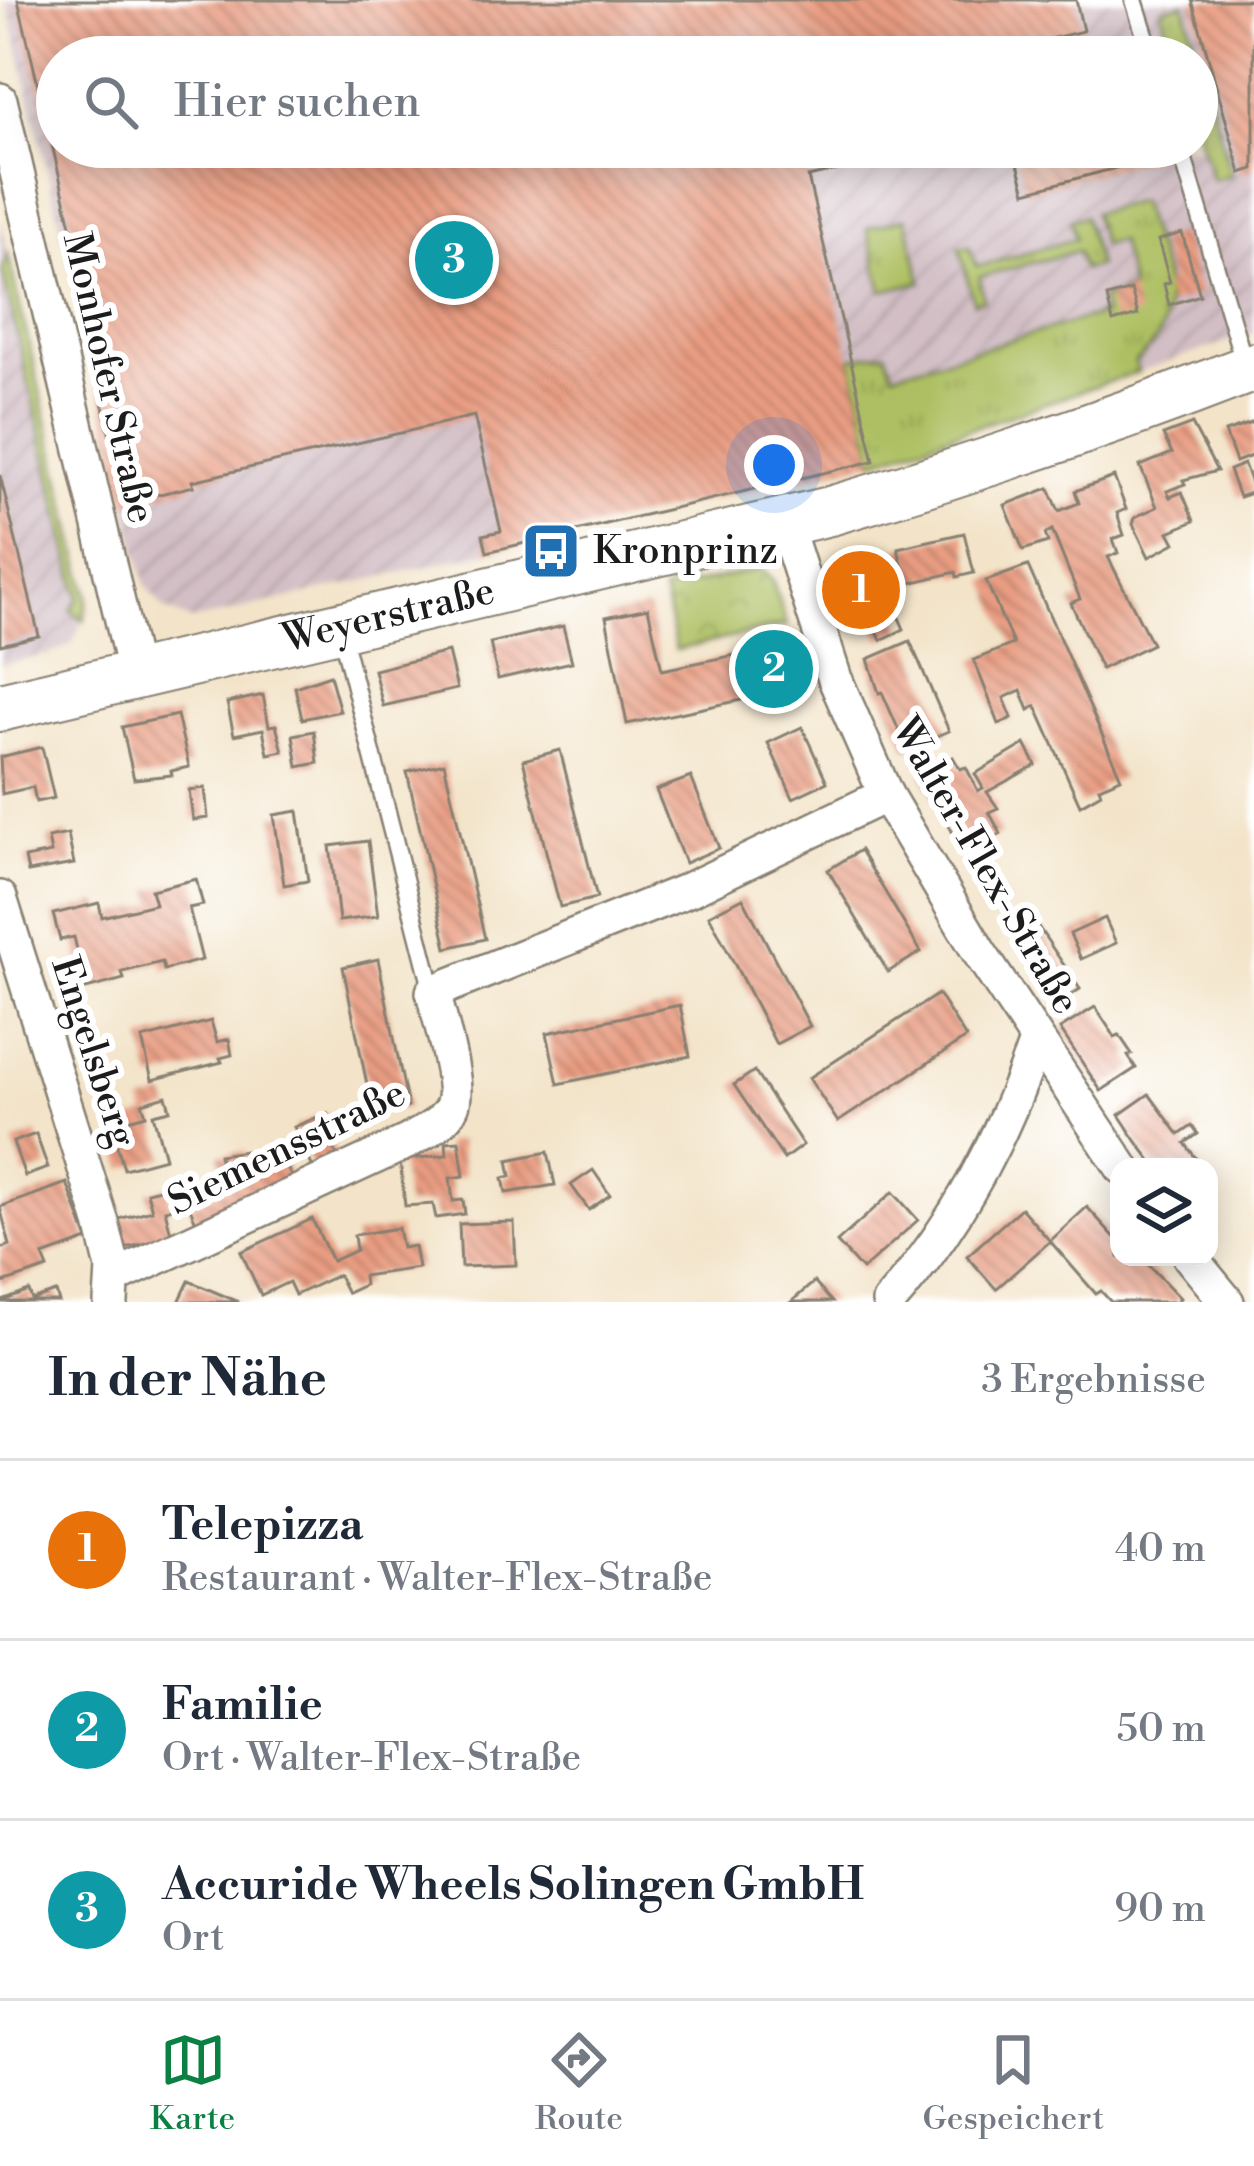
<!DOCTYPE html>
<html lang="de">
<head>
<meta charset="utf-8">
<style>
  body { margin:0; font-family:"Libre Bodoni",serif; background:#f2f2f3; color:#1f2937 }
  .controls { position:absolute; right:36px; bottom:36px; display:grid; overflow:hidden; border-radius:24px; box-shadow:0 6px 30px #0003 }
  .controls button { width:108px; height:108px; display:grid; place-items:center; padding:0; border:0; border-bottom:3px solid #e0e1e3; background:#fff; color:#1f2937; font:60px sans-serif }
  .you { position:absolute; left:774px; top:465px; width:42px; height:42px; margin:-30px; border:9px solid #fff; border-radius:50%; background:#1a73e8; box-shadow:0 0 0 18px #1a73e833 }
  .badge { display:grid; place-items:center; width:78px; height:78px; border-radius:50%; background:#0b8043; color:#fff; font-size:39px; font-weight:700 }
  .pin { position:absolute; translate:-50% -50%; border:6px solid #fff; box-shadow:0 3px 12px #0006 }
  .list { margin:0; padding:0; list-style:none }
  h2 { display:flex; justify-content:space-between; align-items:center; height:156px; margin:0; padding:0 48px; font-size:51px }
  h2 small { font-size:39px; font-weight:400; color:#747a83 }
  .list li { display:grid; grid-template-columns:78px 1fr auto; gap:36px; align-items:center; box-sizing:border-box; height:180px; padding:0 48px; border-top:3px solid #e0e1e3 }
  .list b { display:block; font-size:45px; white-space:nowrap }
  .list p { margin:0; font-size:39px; white-space:nowrap; color:#747a83 }
  .list em { font-size:39px; font-style:normal; color:#747a83 }
  .icon { flex:none; width:66px; height:66px; fill:none; stroke:currentColor; stroke-width:2; stroke-linecap:round; stroke-linejoin:round }
  .map { position:relative; flex:none; width:1254px; height:1302px; overflow:hidden }
  .search { position:absolute; background:#fff; box-shadow:0 6px 30px #0003; left:36px; right:36px; top:36px; height:132px; display:flex; align-items:center; gap:30px; box-sizing:border-box; padding:0 42px; border-radius:66px; color:#747a83; font-size:45px }
  .sheet { height:696px; background:#fff }
  nav { display:flex; justify-content:space-around; align-items:center; box-sizing:border-box; height:168px; border-top:3px solid #e0e1e3; background:#fff; font-size:33px; color:#747a83 }
  nav a { display:grid; justify-items:center; gap:6px }
  nav .on { color:#0b8043 }
  .map>svg:first-child { display:block }
  .industrial { fill:url(#industrial-furrows); fill-rule:evenodd }
  .grass { fill:url(#grass-tufts); stroke:#646e3f; stroke-width:3 }
  .park { fill:url(#park-crowns); stroke:#646e3f; stroke-width:3 }
  .building { fill:url(#building-back-hatch) }
  .lines { fill:none; stroke-linecap:round; stroke-linejoin:round }
  .service-casing { stroke:#888072; stroke-width:21 }
  .minor-casing { stroke:#888072; stroke-width:38 }
  .secondary-casing { stroke:#888072; stroke-width:52 }
  .service { stroke:#fff; stroke-width:16 }
  .minor { stroke:#fff; stroke-width:33 }
  .secondary { stroke:#fff; stroke-width:48 }
  .labels { text-anchor:middle; dominant-baseline:central; stroke-width:12; stroke-linejoin:round; paint-order:stroke }
  .street-label { font-size:39px; fill:#1c1c1c; stroke:#fff }
  .poi-label { font-size:39px; fill:#1c1c1c; stroke:#fff; text-anchor:start }
</style>
</head>
<body>
<div class="map">
<svg width="1254" height="1302" viewBox="0 0 1254 1302">
  <defs>
    <pattern id="industrial-furrows" width="10" height="10" patternUnits="userSpaceOnUse" patternTransform="scale(3)"><rect width="10" height="10" fill="#d2bec4"/><path d="M-1 1l2-2M0 10L10 0M9 11l2-2" fill="none" stroke="#b4a3a8"/></pattern>
    <pattern id="grass-tufts" width="24" height="20" patternUnits="userSpaceOnUse" patternTransform="scale(3)"><rect width="24" height="20" fill="#adbf62"/><path d="M3 7l-1-3M5 7V3M7 7l1-3M15 17l-1-3M17 17v-4M19 17l1-3" fill="none" stroke="#94a454"/></pattern>
    <pattern id="park-crowns" width="20" height="18" patternUnits="userSpaceOnUse" patternTransform="scale(3)"><rect width="20" height="18" fill="#adbf62"/><path d="M2 6a3 3 0 1 1 6 0M12 15a3 3 0 1 1 6 0" fill="none" stroke="#94a454"/></pattern>
    <pattern id="building-back-hatch" width="6" height="6" patternUnits="userSpaceOnUse" patternTransform="scale(3)"><rect width="6" height="6" fill="#e99d82"/><path d="M-1 5l2 2M0 0l6 6M5-1l2 2" fill="none" stroke="#bc7f6a"/></pattern>
  </defs>
  <rect width="100%" height="100%" fill="#fff"/>
  <filter id="ink" filterUnits="userSpaceOnUse"><feTurbulence type="fractalNoise" baseFrequency=".00833" numOctaves="2"/><feDisplacementMap in="SourceGraphic" scale="24" xChannelSelector="R" yChannelSelector="G"/><feConvolveMatrix kernelMatrix="1 2 1 2 8 2 1 2 1" color-interpolation-filters="sRGB"/></filter>
  <filter id="wash" filterUnits="userSpaceOnUse"><feTurbulence type="fractalNoise" baseFrequency=".004" numOctaves="4" result="noise"/><feDisplacementMap in="SourceGraphic" scale="48" xChannelSelector="R" yChannelSelector="G"/><feGaussianBlur stdDeviation="2.7" result="paint"/><feColorMatrix in="noise" values="0 0 0 0 0 0 0 0 0 0 0 0 0 0 0 0 0 1.4 0 .05"/><feComposite in="paint" operator="in"/></filter>
  <g filter="url(#wash)">
    <rect width="100%" height="100%" fill="#f3e4c9"/>
    <g class="industrial">
      <path d="M7,0h1247v333l-380,128 -682,160 -28,-12 -19,-25zM57,57h1140v90h-1140z"/>
      <path d="M0,219l89,384 -17,41 -22,10 -50,11z"/>
    </g>
    <g class="grass">
      <path d="M1184,3l47,172 -19,5 -15,-49v-74h-22l-15,-48z"/>
      <path d="M1139,201c18,60 55,115 -4,161l3,10 -264,89 -23,-103 35,-6 7,21 210,-59 -2,-16 30,-9 -12,-48 -17,4 -9,-32z"/>
      <path d="M1084,216l14,50 -15,4 -6,-19 -97,26 4,23 -10,3 -15,-55 10,-2 8,21 98,-28 -5,-19z"/>
      <path d="M906,218l16,64 -39,9 -16,-63z"/>
      <path d="M8,254l80,343 -4,23 -13,-9 8,-14 -77,-327z"/>
    </g>
    <path class="park" d="M761,569l11,11 15,45 -111,25 -13,-59z"/>
    <g id="blocks">
      <g class="building">
        <path d="M18,0h1058l7,31 -108,26h-918v90h864l1,4 -114,26 66,284 -387,91 -4,-17 18,-4 -27,-115 -282,65 2,5 -68,16 -31,-129 10,-3z"/>
        <path d="M1192,0h62v169l-13,4z"/>
        <path d="M1013,147h145l3,9 -135,36z"/>
        <path d="M1182,233l18,62 -31,10 -5,-21 6,-2 -12,-42z"/>
        <path d="M1131,290l7,25 -25,7 -6,-25z"/>
        <path d="M1254,422v33l-18,7 -11,-30z"/>
        <path d="M1192,424l25,47 -34,9 2,4 -18,7 3,6 12,-5 12,29 -25,11 6,11 -26,14 -16,-33 2,-7 22,-10 -17,-41 32,-13 -9,-18z"/>
        <path d="M1244,464l10,28 -15,5 -10,-27z"/>
        <path d="M0,475l39,161 -39,9z"/>
        <path d="M1114,477l12,32 -9,4 7,22 -11,4 5,14 -10,4 44,87 -51,25 -30,-66 9,-4 -28,-69 -7,4 3,8 -25,8 -18,-45 44,-17 10,23 20,-8 -4,-12z"/>
        <path d="M964,533l10,40 -17,4 -1,-5 -50,12 -8,-36z"/>
        <path d="M878,552l8,36 18,41 -23,11 -10,-22 -19,7 -17,-63z"/>
        <path d="M1028,566l93,212 -22,9 2,6 -21,12 -44,-99 -7,4 -8,-20 -17,8 8,20 -13,6 -25,-64 39,-16 -27,-63z"/>
        <path d="M648,608l14,62 107,-22 10,44 -152,32 -21,-107z"/>
        <path d="M563,626l9,36 -74,17 -8,-36z"/>
        <path d="M910,641l39,90 -42,18 -25,-57 -3,1 -11,-34z"/>
        <path d="M448,652l9,37 -74,17 -9,-36z"/>
        <path d="M330,675l10,36 -38,8 -7,-32z"/>
        <path d="M263,695l6,31 7,-1 7,26 -15,3 -5,-25 -29,6 -7,-32z"/>
        <path d="M177,715l12,52 -18,4 1,4 -38,4 -12,-52z"/>
        <path d="M802,727l25,55 -34,16 -25,-55z"/>
        <path d="M314,731l4,32 -20,4 -5,-32z"/>
        <path d="M1025,744l11,21 -49,27 11,16 -9,4 12,22 -37,20 -42,-80 31,-17 7,12 6,-2 12,24 5,-3 -8,-14z"/>
        <path d="M42,747l12,51 -18,4 -3,-15 -31,7 -2,-37z"/>
        <path d="M560,750l37,148 -37,9 -37,-147z"/>
        <path d="M444,763l41,176 -38,9 -40,-176z"/>
        <path d="M691,777l28,71 -34,15 -29,-73z"/>
        <path d="M205,788l3,30 -15,2 -4,-30z"/>
        <path d="M298,811l10,70 -24,4 -10,-70z"/>
        <path d="M68,834l6,30 -46,8 -3,-14 26,-5 -3,-15z"/>
        <path d="M368,841l10,75 -39,5 -9,-75z"/>
        <path d="M860,850l61,102 -33,20 -60,-102z"/>
        <path d="M196,879l7,26 -14,3 13,52 -38,10 -2,-8 -40,10 2,7 -38,10 -12,-52 -14,3 -7,-26 46,-11 3,14 53,-13 -4,-14z"/>
        <path d="M743,898l67,128 -34,18 -67,-129z"/>
        <path d="M1105,918l11,25 -35,16 -11,-25z"/>
        <path d="M1037,925l43,64 -20,13 -43,-64z"/>
        <path d="M378,959l30,148 -35,7 -30,-147z"/>
        <path d="M938,994l28,44 -128,84 -29,-44z"/>
        <path d="M680,1005l10,51 -132,28 -11,-51z"/>
        <path d="M1095,1007l20,30 4,-2 13,19 -4,2 8,12 -35,23 -41,-62z"/>
        <path d="M211,1021l6,21 12,-3 3,16 -12,3 2,4 -70,18 -10,-41z"/>
        <path d="M754,1071l49,74 -19,14 -50,-74z"/>
        <path d="M1149,1094l30,41 13,-9 6,8 -13,9 17,24h-46l-19,-25 -18,-27z"/>
        <path d="M166,1096l4,14 -17,4 12,44 -41,11 -13,-44 35,-10 -4,-12z"/>
        <path d="M327,1113l7,17 -7,3 12,26 -25,11 -20,-43z"/>
        <path d="M36,1134l12,34 -23,8 -12,-34z"/>
        <path d="M459,1141l5,35 -14,2 3,23 10,-1 2,14 -29,4 -3,-14 -28,2 -5,-46 47,-5 -1,-13z"/>
        <path d="M279,1149l14,32 -96,43 -8,-18 60,-29 -1,-15z"/>
        <path d="M245,1151l3,13 -26,5 -3,-14z"/>
        <path d="M548,1152l7,33 -49,8 -3,-15 8,-2 -3,-16z"/>
        <path d="M593,1170l17,25 -21,15 -18,-25z"/>
        <path d="M67,1183l21,57 -45,16 5,12 -48,16v-35l10,-4 -10,-38z"/>
        <path d="M167,1187l5,21 -7,2 7,27 -50,12 -7,-29 37,-10 -5,-18z"/>
        <path d="M893,1192l25,28 -56,50 -25,-28z"/>
        <path d="M1087,1207l32,35v15h22l39,41 -4,4h-65l-10,-11 -5,3 -46,-53z"/>
        <path d="M1021,1208l29,33 -54,48 -29,-33z"/>
        <path d="M312,1219l20,42 24,-11 -2,-15 44,-7 4,20 12,-2 4,22 -55,8 1,9 -17,8 -9,-18 -43,20 -6,-13 -28,13 -20,-43z"/>
        <path d="M514,1222l2,43 -55,2 -2,-43z"/>
        <path d="M189,1281l50,21h-60z"/>
        <path d="M814,1282l18,20h-41z"/>
        <path d="M29,1291l3,9 24,-8 3,10h-59z"/>
      </g>
    </g>
  </g>
  <g filter="url(#ink)">
    <use href="#blocks" fill-opacity="0" stroke="#888072" stroke-width="3"/>
    <g class="lines">
      <defs>
        <g id="service">
          <path d="M1134,0l18,57"/>
          <path d="M1180,147l66,222"/>
          <path d="M340,628l93,364"/>
        </g>
        <g id="minor">
          <path d="M0,100l135,575"/>
          <path d="M785,523l50,156 51,116 93,157 143,215"/>
          <path d="M0,898l102,325 11,45 -2,34"/>
          <path d="M1190,1257l37,45"/>
          <path d="M113,1278l294,-136c15,-9 38,-19 45,-36 9,-20 -13,-89 -19,-114l255,-102 198,-95"/>
          <path d="M889,1302c67,-76 114,-165 147,-261"/>
        </g>
        <g id="secondary">
          <path id="s1" d="M0,707l830,-196c144,-42 285,-90 424,-144"/>
        </g>
      </defs>
      <use href="#service" class="service-casing"/>
      <use href="#minor" class="minor-casing"/>
      <use href="#secondary" class="secondary-casing"/>
      <use href="#service" class="service"/>
      <use href="#minor" class="minor"/>
      <use href="#secondary" class="secondary"/>
    </g>
  </g>
  <defs>
    <symbol id="bus-square" viewBox="-11 -11 22 22"><rect x="-9" y="-9" width="18" height="18" rx="4" fill="#1f6fb2" stroke="#fff"/><path d="M-5-6H5V4H4V6H2V4H-2V6H-4V4H-5ZM-3.5-4V0h7V-4ZM-3.5 1.2v1.5H-2V1.2ZM2 1.2v1.5H3.5V1.2Z" fill="#fff"/></symbol>
  </defs>
  <g fill-rule="evenodd">
    <use href="#bus-square" x="518" y="518" width="66" height="66"/>
  </g>
  <g class="labels">
    <g class="street-label">
      <text transform="translate(108 378) rotate(77)">Monhofer Straße</text>
      <text stroke="none"><textPath href="#s1" startOffset="399">Weyerstraße</textPath></text>
      <text transform="translate(985 866) rotate(60)">Walter-Flex-Straße</text>
      <text transform="translate(93 1052) rotate(72)">Engelsberg</text>
      <text transform="translate(287 1148) rotate(-26)">Siemensstraße</text>
    </g>
    <g class="poi-label">
      <text x="593" y="551">Kronprinz</text>
    </g>
  </g>
</svg>
<div class="controls">
<button><svg class="icon" aria-label="layers" viewBox="0 0 24 24"><path d="M12 4l9 5-9 5-9-5zM3 14l9 5 9-5"/></svg></button>
</div>
<div class="you"></div>
<div class="pin badge" style="left:861px;top:590px;background:#e8710a">1</div>
<div class="pin badge" style="left:774px;top:669px;background:#0f9aa8">2</div>
<div class="pin badge" style="left:454px;top:260px;background:#0f9aa8">3</div>
<div class="search"><svg class="icon" aria-label="search" viewBox="0 0 24 24"><circle cx="10" cy="10" r="6"/><path d="M15 15l6 6"/></svg>Hier suchen</div>
</div>
<section class="sheet">
<h2>In der Nähe<small>3 Ergebnisse</small></h2>
<ul class="list">
<li><span class="badge" style="background:#e8710a">1</span><div><b>Telepizza</b><p>Restaurant · Walter-Flex-Straße</p></div><em>40 m</em></li>
<li><span class="badge" style="background:#0f9aa8">2</span><div><b>Familie</b><p>Ort · Walter-Flex-Straße</p></div><em>50 m</em></li>
<li><span class="badge" style="background:#0f9aa8">3</span><div><b>Accuride Wheels Solingen GmbH</b><p>Ort</p></div><em>90 m</em></li>
</ul>
</section>
<nav>
<a class="on"><svg class="icon" aria-label="map" viewBox="0 0 24 24"><path d="M3 6l6-2 6 2 6-2v14l-6 2-6-2-6 2zM9 4v14M15 6v14"/></svg>Karte</a>
<a><svg class="icon" aria-label="directions" viewBox="0 0 24 24"><path d="M12 3l9 9-9 9-9-9zM9 14v-3h6M13 9l2 2-2 2"/></svg>Route</a>
<a><svg class="icon" aria-label="saved" viewBox="0 0 24 24"><path d="M7 4h10v16l-5-4-5 4z"/></svg>Gespeichert</a>
</nav>
</body>
</html>
